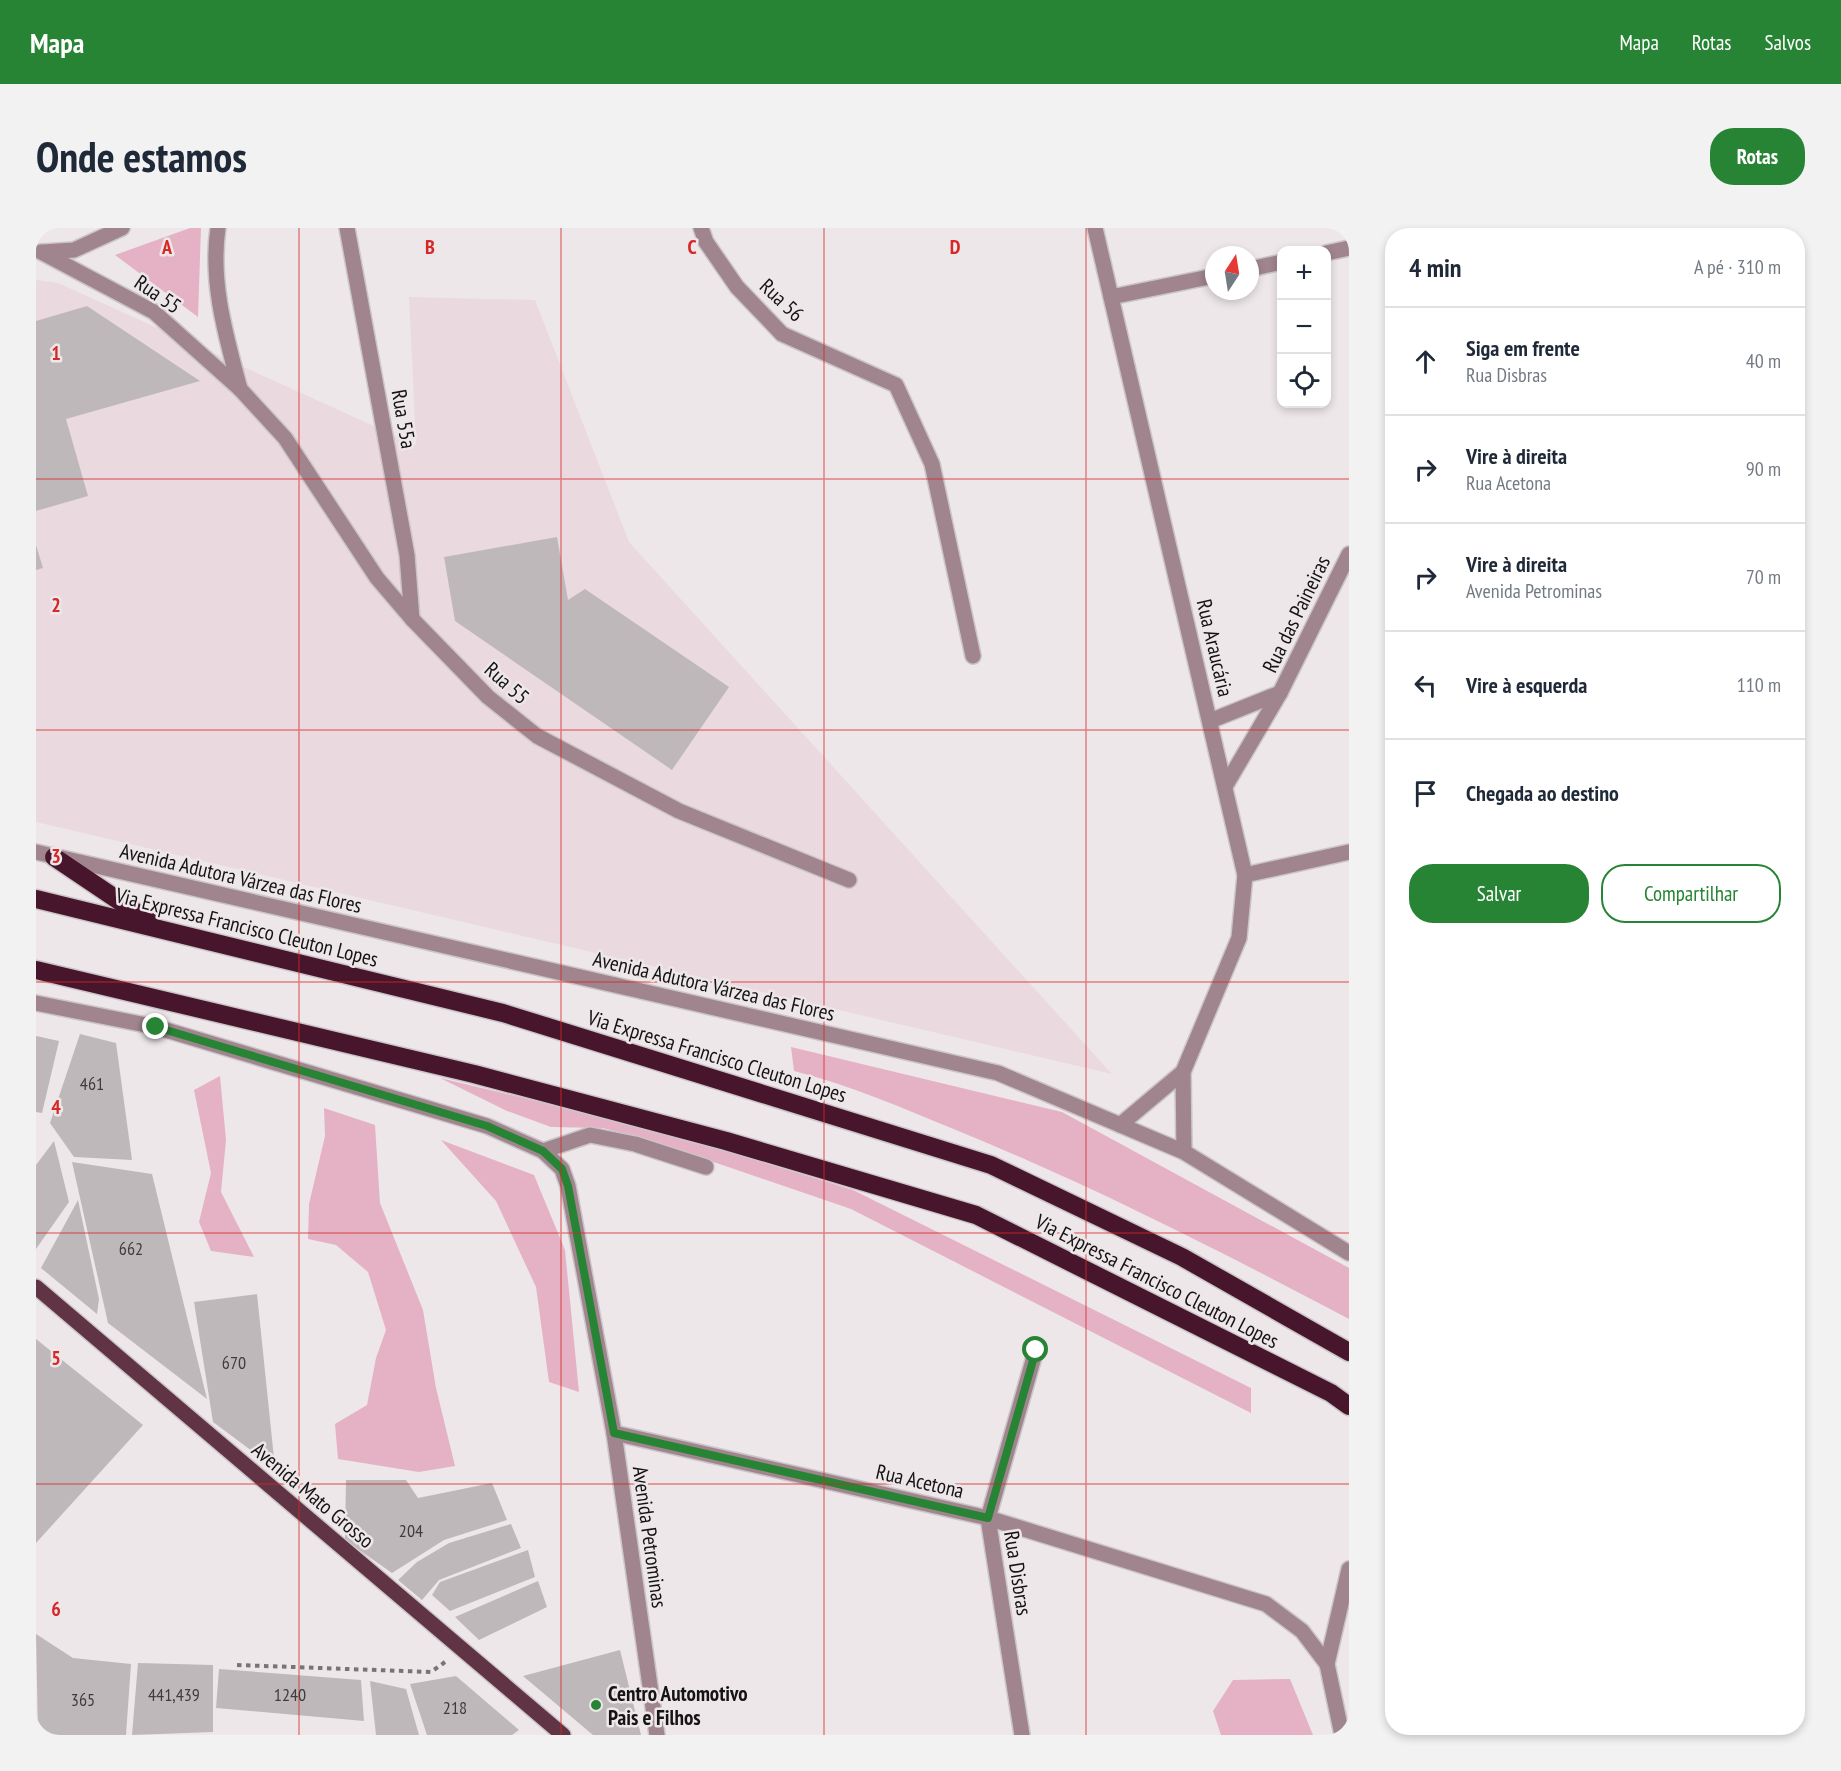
<!DOCTYPE html>
<html lang="pt">
<head>
<meta charset="utf-8">
<style>
  body { margin:0; font-family:"PT Sans Narrow",sans-serif; background:#f2f2f3; color:#1f2937 }
  .controls { position:absolute; right:18px; top:18px; display:grid; overflow:hidden; border-radius:12px; box-shadow:0 3px 9px #0003 }
  .controls button { width:54px; height:54px; display:grid; place-items:center; padding:0; border:0; border-bottom:2px solid #e0e1e3; background:#fff; color:#1f2937; font:30px sans-serif }
  .compass { position:absolute; left:1169px; top:18px; width:54px; height:54px; border-radius:50%; background:#fff; box-shadow:0 3px 9px #0003; rotate:12deg }
  .stop { position:absolute; width:18px; height:18px; margin:-14px; border:4px solid #288435; border-radius:50%; background:#fff }
  .stop.end { background:#288435; border-color:#fff; box-shadow:0 2px 6px #0008 }
  .list { margin:0; padding:0; list-style:none }
  h2 { display:flex; justify-content:space-between; align-items:center; height:78px; margin:0; padding:0 24px; font-size:26px }
  h2 small { font-size:20px; font-weight:400; color:#747a83 }
  .list li { display:grid; grid-template-columns:39px 1fr auto; gap:18px; align-items:center; box-sizing:border-box; height:108px; padding:0 24px; border-top:2px solid #e0e1e3 }
  .list b { display:block; font-size:22px; white-space:nowrap }
  .list p { margin:0; font-size:20px; white-space:nowrap; color:#747a83 }
  .list em { font-size:20px; font-style:normal; color:#747a83 }
  .actions { display:flex; gap:12px; padding:18px 24px }
  .actions a { flex:1; padding:14px 0; border:2px solid #288435; border-radius:24px; text-align:center; font-size:21px; color:#288435 }
  .actions .main { background:#288435; color:#fff }
  .icon { flex:none; width:33px; height:33px; fill:none; stroke:currentColor; stroke-width:2; stroke-linecap:round; stroke-linejoin:round }
  .map { position:relative; flex:none; width:1313px; height:1507px; overflow:hidden; border-radius:24px }
  header { display:flex; align-items:center; gap:36px; box-sizing:border-box; height:84px; padding:0 30px; background:#288435; color:#fff }
  header strong { font-size:28px }
  nav { display:flex; gap:33px; margin-inline-start:auto; font-size:21px }
  .intro { display:flex; align-items:center; justify-content:space-between; box-sizing:border-box; height:144px; padding:0 36px }
  h1 { margin:0; font-size:42px }
  .button { padding:15px 27px; border-radius:24px; background:#288435; color:#fff; font-size:21px; font-weight:700 }
  main { display:flex; gap:36px; padding:0 36px }
  aside { flex:1; background:#fff; border-radius:24px; box-shadow:0 3px 9px #0003 }
  .map>svg:first-child { display:block }
  .built { fill:#eadadf }
  .green { fill:#e4b2c4 }
  .building { fill:#bfb8ba }
  .lines { fill:none; stroke-linecap:round; stroke-linejoin:round }
  .minor-casing { stroke:#cbc5c7; stroke-width:18 }
  .major-casing { stroke:#cbc5c7; stroke-width:18 }
  .highway-casing { stroke:#cbc5c7; stroke-width:21 }
  .path { stroke:#787475; stroke-width:4; stroke-dasharray:4.5 4.5; stroke-linecap:butt }
  .minor { stroke:#a0848e; stroke-width:15 }
  .major { stroke:#603345; stroke-width:15 }
  .highway { stroke:#48162c; stroke-width:18 }
  .route { stroke:#288435; stroke-width:8 }
  .grid { fill:none; stroke:#d62828; stroke-width:1.5; stroke-opacity:0.55 }
  .poi-dot { fill:#288435; stroke:#eee7e9; stroke-width:2 }
  .labels { text-anchor:middle; dominant-baseline:central; stroke-width:5; stroke-linejoin:round; paint-order:stroke }
  .number-label { font-size:18px; fill:#403c3d }
  .street-label { font-size:21px; fill:#151313; stroke:#eee7e9 }
  .poi-label { font-size:21px; font-weight:bold; fill:#151313; stroke:#eee7e9; text-anchor:start }
  .grid-label { font-size:20px; text-anchor:middle; font-weight:bold; fill:#d62828; stroke:#eee7e9; stroke-width:5; stroke-linejoin:round; paint-order:stroke }
</style>
</head>
<body>
<header>
<strong>Mapa</strong>
<nav><a>Mapa</a><a>Rotas</a><a>Salvos</a></nav>
</header>
<div class="intro"><h1>Onde estamos</h1><a class="button">Rotas</a></div>
<main>
<div class="map">
<svg width="1313" height="1507" viewBox="0 0 1313 1507">
  <rect width="100%" height="100%" fill="#eee7e9"/>
  <path class="built" d="M0,52l22,3 358,162 -7,-148 126,3 94,242 483,532 -1076,-252z"/>
  <g class="green">
    <path d="M154,0h11l-3,89 -83,-62z"/>
    <path d="M755,819l271,65 287,156v51c-129,-68 -258,-134 -393,-189 -54,-22 -106,-45 -162,-59z"/>
    <path d="M184,848l6,64 -5,52 33,65 -43,-6 -12,-29 12,-49 -17,-83z"/>
    <path d="M404,850l218,52 195,60 398,198v25l-400,-204 -196,-67 -52,-14 -52,-1 -44,-16z"/>
    <path d="M288,880l51,17 5,78 43,107 13,78 19,78 -36,6 -81,-13 -3,-35 32,-19 9,-47 10,-28 -18,-58 -32,-27 -28,-6 1,-35 16,-68z"/>
    <path d="M405,912l93,35 31,75 14,142 -30,-10 -13,-95 -40,-86z"/>
    <path d="M1254,1451l23,56h-92l-8,-24 20,-31z"/>
  </g>
  <g class="building">
    <path d="M51,78l113,75 -134,38 22,77 -52,15v-190z"/>
    <path d="M521,309l11,63 17,-11 144,98 -57,83 -217,-149 -11,-64z"/>
    <path d="M0,317l7,23 -7,2z"/>
    <path d="M44,806l36,9 16,117 -58,-3 -24,-34z"/>
    <path d="M0,808l23,5 -17,72 -6,-1z"/>
    <path d="M18,913l15,61 -33,47v-84z"/>
    <path d="M36,934l80,12 55,225 -99,-76z"/>
    <path d="M42,972l21,99 -2,15 -56,-46z"/>
    <path d="M221,1066l18,174 -62,-46 -19,-120z"/>
    <path d="M0,1111l107,86 -107,118z"/>
    <path d="M310,1252h60l12,18 74,-15 15,37 -63,20 -52,33 -47,-33z"/>
    <path d="M475,1296l10,24 -82,32 -17,20 -24,-20 19,-18 32,-19z"/>
    <path d="M492,1322l7,27 -85,34 -18,-16 8,-13z"/>
    <path d="M502,1353l9,26 -68,33 -24,-23z"/>
    <path d="M0,1406l37,24 58,6 -5,71h-88z"/>
    <path d="M584,1422l21,85h-48l-70,-59z"/>
    <path d="M102,1435l75,2v67l-81,3z"/>
    <path d="M183,1441l142,11 3,41 -148,-13z"/>
    <path d="M420,1448l63,54 -7,5h-85l-17,-51z"/>
    <path d="M334,1453l36,8 13,46h-43z"/>
  </g>
  <g class="lines">
    <defs>
      <g id="minor">
        <path d="M182,0c-8,55 8,108 22,161"/>
        <path d="M311,0l60,327 5,64"/>
        <path d="M665,0l5,14 31,45 45,47 114,51 36,79 41,192"/>
        <path d="M1059,0l150,647 -6,63 -56,134 1,80"/>
        <path d="M5,24l113,60 86,77 45,49 92,140 35,41 76,78 49,39 142,75 170,69"/>
        <path d="M7,24l31,-2 48,-22"/>
        <path d="M1290,25l23,-5"/>
        <path d="M1214,41l32,-7"/>
        <path d="M1075,69l103,-21"/>
        <path d="M1174,493l70,-28"/>
        <path d="M1190,557l54,-92 69,-139"/>
        <path d="M0,624l962,221 186,79 165,101"/>
        <path d="M1209,647l104,-23"/>
        <path d="M0,775l120,24 331,99 56,25 19,18 6,17 46,247 43,302"/>
        <path d="M1084,897l63,-53"/>
        <path d="M507,923l47,-16 45,9 71,23"/>
        <path d="M578,1205l374,85 278,86 36,27 25,33"/>
        <path d="M986,1507l-34,-217 48,-168"/>
        <path d="M1306,1507l-15,-71 22,-95"/>
      </g>
      <path id="major" d="M0,1059l527,448"/>
      <g id="highway">
        <path d="M18,629l98,66"/>
        <path d="M0,671l467,114 488,152 191,92 167,95"/>
        <path d="M0,742l438,104 252,67 250,74 355,178 18,13"/>
      </g>
    </defs>
    <use href="#minor" class="minor-casing"/>
    <use href="#major" class="major-casing"/>
    <use href="#highway" class="highway-casing"/>
    <path class="path" d="M201,1437l194,7 14,-10"/>
    <use href="#minor" class="minor"/>
    <use href="#major" class="major"/>
    <use href="#highway" class="highway"/>
  </g>
  <g class="lines">
    <path class="route" d="M120,799l331,99 56,25 19,18 6,17 46,247 374,85 48,-168"/>
  </g>
  <path class="grid" d="M263,0v1507M525,0v1507M788,0v1507M1050,0v1507M0,251h1313M0,502h1313M0,754h1313M0,1005h1313M0,1256h1313"/>
  <circle class="poi-dot" cx="560" cy="1477" r="6"/>
  <g class="labels">
    <g class="number-label">
      <text x="56" y="855">461</text>
      <text x="95" y="1020">662</text>
      <text x="198" y="1134">670</text>
      <text x="375" y="1302">204</text>
      <text x="138" y="1466">441,439</text>
      <text x="254" y="1466">1240</text>
      <text x="47" y="1471">365</text>
      <text x="419" y="1479">218</text>
    </g>
    <g class="street-label">
      <text transform="translate(122 66) rotate(34)">Rua 55</text>
      <text transform="translate(746 72) rotate(43)">Rua 56</text>
      <text transform="translate(368 191) rotate(80)">Rua 55a</text>
      <text transform="translate(1260 386) rotate(-64)">Rua das Paineiras</text>
      <text transform="translate(1179 420) rotate(77)">Rua Araucária</text>
      <text transform="translate(471 455) rotate(42)">Rua 55</text>
      <text transform="translate(205 650) rotate(13)">Avenida Adutora Várzea das Flores</text>
      <text transform="translate(211 699) rotate(14)">Via Expressa Francisco Cleuton Lopes</text>
      <text transform="translate(678 758) rotate(13)">Avenida Adutora Várzea das Flores</text>
      <text transform="translate(681 828) rotate(17)">Via Expressa Francisco Cleuton Lopes</text>
      <text transform="translate(1121 1053) rotate(27)">Via Expressa Francisco Cleuton Lopes</text>
      <text transform="translate(884 1253) rotate(13)">Rua Acetona</text>
      <text transform="translate(277 1267) rotate(40)">Avenida Mato Grosso</text>
      <text transform="translate(614 1309) rotate(82)">Avenida Petrominas</text>
      <text transform="translate(982 1345) rotate(81)">Rua Disbras</text>
    </g>
    <g class="poi-label">
      <text x="572" y="1465">Centro Automotivo<tspan x="572" dy="24">Pais e Filhos</tspan></text>
    </g>
  </g>
  <g class="grid-label">
    <text x="131" y="26">A</text>
    <text x="394" y="26">B</text>
    <text x="656" y="26">C</text>
    <text x="919" y="26">D</text>
    <text x="20" y="132">1</text>
    <text x="20" y="384">2</text>
    <text x="20" y="635">3</text>
    <text x="20" y="886">4</text>
    <text x="20" y="1137">5</text>
    <text x="20" y="1388">6</text>
  </g>
</svg>
<div class="controls">
<button>+</button>
<button>−</button>
<button><svg class="icon" aria-label="locate" viewBox="0 0 24 24"><circle cx="12" cy="12" r="6"/><path d="M12 2v4M12 18v4M2 12h4M18 12h4"/></svg></button>
</div>
<svg class="compass" viewBox="-18 -18 36 36"><path d="M0-13l5 13h-10z" fill="#e53935"/><path d="M0 13l5-13h-10z" fill="#747a83"/></svg>
<div class="stop" style="left:1000px;top:1122px"></div>
<div class="stop end" style="left:120px;top:799px"></div>
</div>
<aside>
<h2>4 min<small>A pé · 310 m</small></h2>
<ul class="list">
<li><svg class="icon" aria-label="ahead" viewBox="0 0 24 24"><path d="M12 20V5M6 11l6-6 6 6"/></svg><div><b>Siga em frente</b><p>Rua Disbras</p></div><em>40 m</em></li>
<li><svg class="icon" aria-label="right" viewBox="0 0 24 24"><path d="M7 20v-9h11M14 6l5 5-5 5"/></svg><div><b>Vire à direita</b><p>Rua Acetona</p></div><em>90 m</em></li>
<li><svg class="icon" aria-label="right" viewBox="0 0 24 24"><path d="M7 20v-9h11M14 6l5 5-5 5"/></svg><div><b>Vire à direita</b><p>Avenida Petrominas</p></div><em>70 m</em></li>
<li><svg class="icon" aria-label="left" viewBox="0 0 24 24"><path d="M17 20v-9H6M10 6l-5 5 5 5"/></svg><div><b>Vire à esquerda</b></div><em>110 m</em></li>
<li><svg class="icon" aria-label="arrive" viewBox="0 0 24 24"><path d="M6 21V4h12l-3 4 3 4H6"/></svg><div><b>Chegada ao destino</b></div></li>
</ul>
<div class="actions"><a class="main">Salvar</a><a>Compartilhar</a></div>
</aside>
</main>
</body>
</html>
